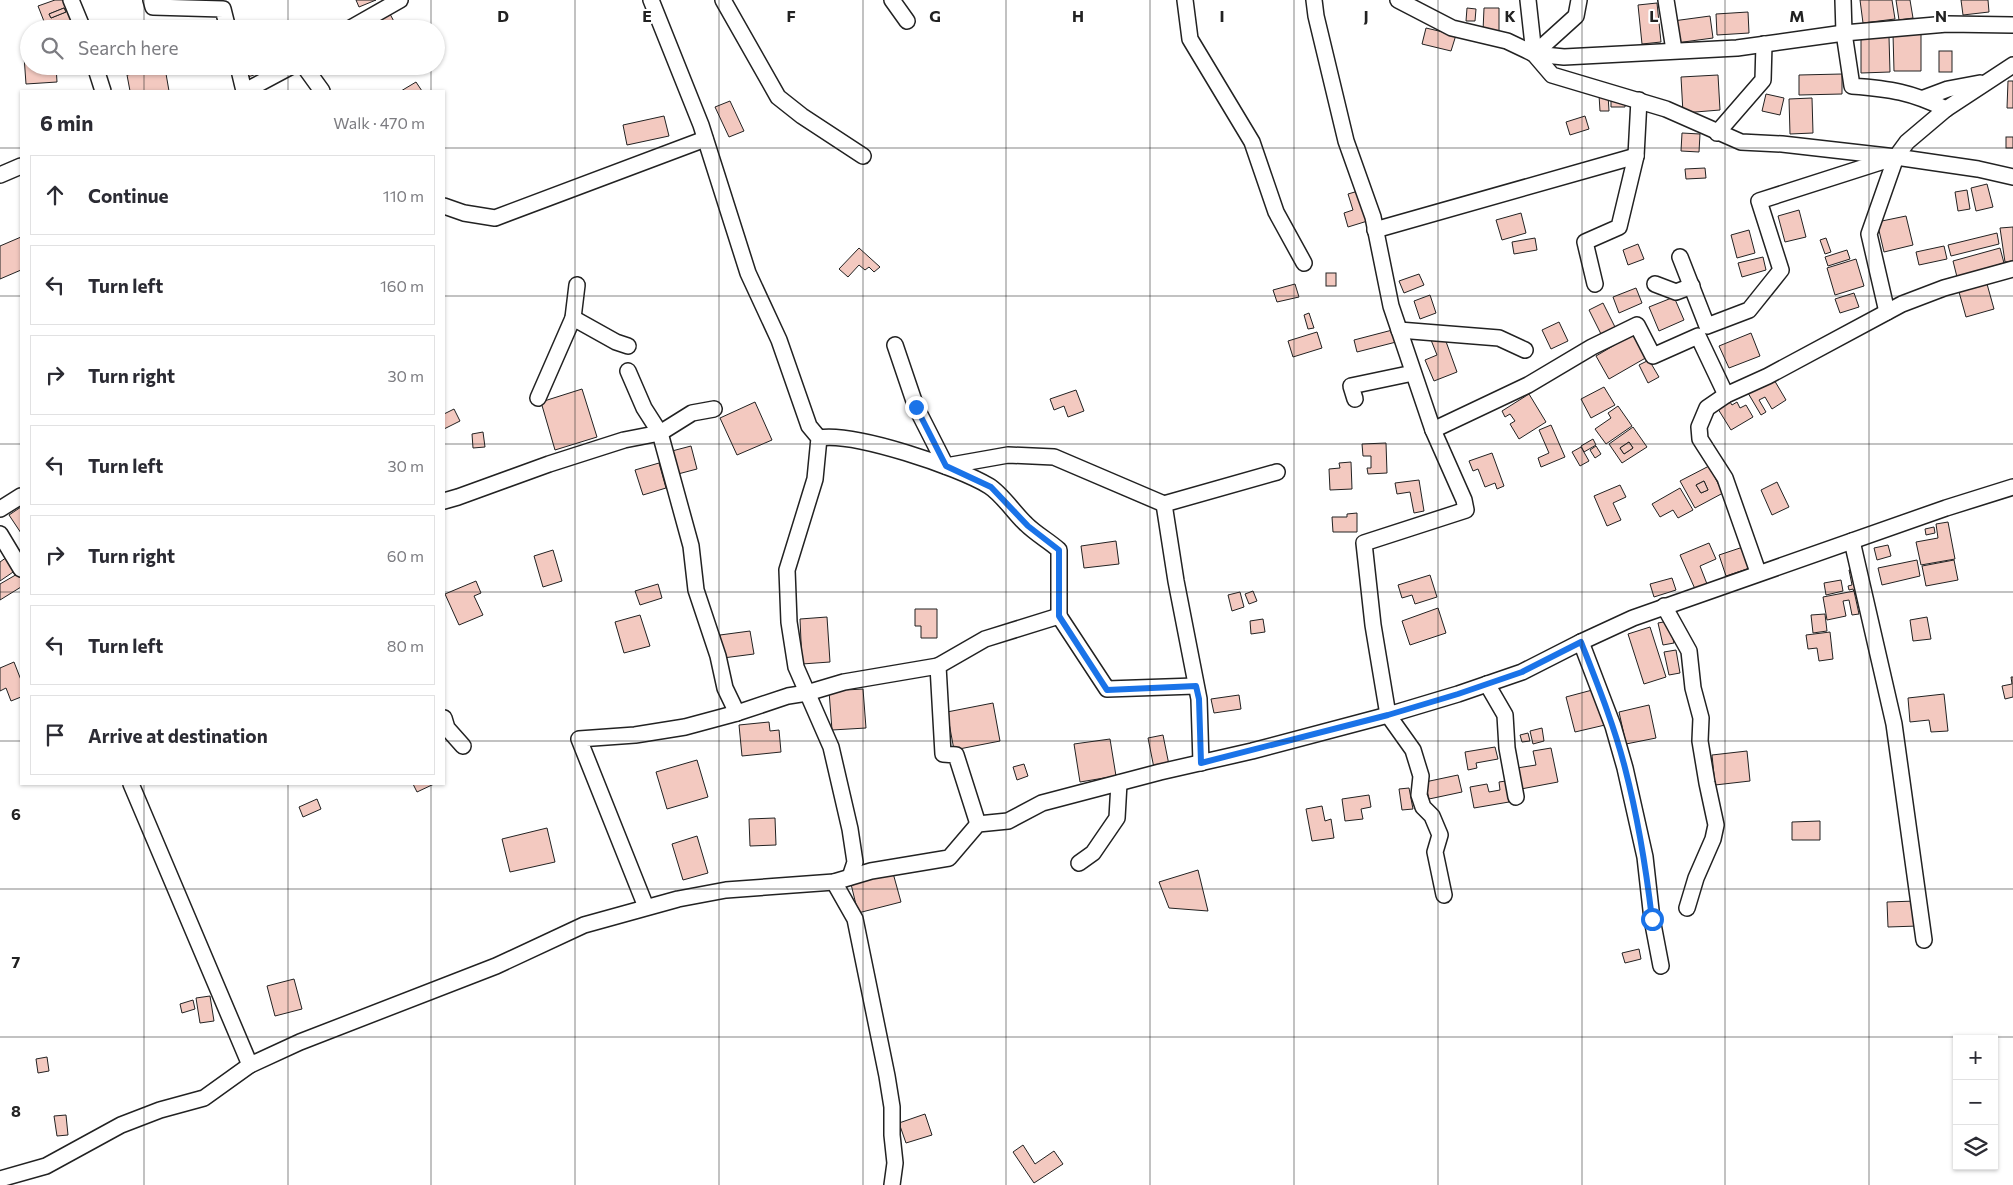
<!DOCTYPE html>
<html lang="en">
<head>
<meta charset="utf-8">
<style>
  body { margin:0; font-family:Commissioner,sans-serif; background:#f2f2f3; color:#2b2b33 }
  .controls { position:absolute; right:15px; bottom:15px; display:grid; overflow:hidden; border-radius:0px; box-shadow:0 1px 4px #0004 }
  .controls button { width:45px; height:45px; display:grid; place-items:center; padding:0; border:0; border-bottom:1px solid #e1e1e2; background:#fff; color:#2b2b33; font:25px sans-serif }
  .stop { position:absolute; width:15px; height:15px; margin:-11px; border:4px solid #1a73e8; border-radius:50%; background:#fff }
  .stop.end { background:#1a73e8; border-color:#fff; box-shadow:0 1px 5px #0008 }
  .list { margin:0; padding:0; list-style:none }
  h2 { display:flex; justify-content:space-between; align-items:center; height:65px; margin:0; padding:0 20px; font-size:21px }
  h2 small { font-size:16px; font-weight:400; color:#7c7c81 }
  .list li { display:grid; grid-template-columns:32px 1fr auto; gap:15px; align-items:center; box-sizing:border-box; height:80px; margin:0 10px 10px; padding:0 10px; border:1px solid #e1e1e2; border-radius:0px }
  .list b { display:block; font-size:19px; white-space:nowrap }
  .list em { font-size:16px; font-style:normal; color:#7c7c81 }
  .icon { flex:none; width:28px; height:28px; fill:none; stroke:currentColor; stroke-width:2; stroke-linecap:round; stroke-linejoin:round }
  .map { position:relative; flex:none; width:2013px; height:1185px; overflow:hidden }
  .search { position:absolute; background:#fff; box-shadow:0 1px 4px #0004; left:20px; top:20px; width:425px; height:55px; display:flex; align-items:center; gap:12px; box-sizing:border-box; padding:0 18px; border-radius:28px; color:#7c7c81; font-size:19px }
  .panel { position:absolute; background:#fff; box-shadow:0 1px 4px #0004; left:20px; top:90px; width:425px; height:695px; border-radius:0px }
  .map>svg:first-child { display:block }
  .building { fill:#f3c9c0; stroke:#222; fill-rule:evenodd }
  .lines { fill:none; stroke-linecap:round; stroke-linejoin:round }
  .street-casing { stroke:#222; stroke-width:18 }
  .street { stroke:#fff; stroke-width:15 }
  .route { stroke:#1a73e8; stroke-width:6 }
  .grid { fill:none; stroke:#222; stroke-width:1; stroke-opacity:0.55 }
  .grid-label { font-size:16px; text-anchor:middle; font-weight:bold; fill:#222; stroke:#fff; stroke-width:4; stroke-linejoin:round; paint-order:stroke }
</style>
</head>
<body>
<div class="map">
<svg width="2013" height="1185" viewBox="0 0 2013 1185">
  <rect width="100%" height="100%" fill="#fff"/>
  <g class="building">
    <path d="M55,0h21l8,23 -16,6h-21l-9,-23zM64,8l2,4 -15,6 -2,-4z"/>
    <path d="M356,0h20l-17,7z"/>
    <path d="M1860,0h32l3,19 -32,4z"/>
    <path d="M1896,0h14l3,18 -14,2z"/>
    <path d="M1961,0h27l1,12 -26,3z"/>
    <path d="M1657,3l4,39 -19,2 -4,-39z"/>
    <path d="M64,8l2,4 -15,6 -2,-4z"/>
    <path d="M1467,8l9,1 -1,12h-9z"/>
    <path d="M1484,8h15v24l-16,-1z"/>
    <path d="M1748,12l1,21 -32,2 -1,-21z"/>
    <path d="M390,14l8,15h-31v-2z"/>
    <path d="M1710,16l3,22 -37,5 -3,-22z"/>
    <path d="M1426,28l30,7 -5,16 -29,-7z"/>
    <path d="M1921,33v38h-27l-1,-37z"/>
    <path d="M1861,37h28l1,35 -29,1z"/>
    <rect x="1939" y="51" width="13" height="21"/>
    <path d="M29,55v11h27l1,16 -31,2 -2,-28z"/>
    <path d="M244,66h26l1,3 -23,8z"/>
    <path d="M165,68l4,23h-39l-3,-16z"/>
    <path d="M1842,74v20l-43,1v-20z"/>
    <path d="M1718,75l2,35 -37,3 -2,-36z"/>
    <path d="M2008,81h5v27h-6z"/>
    <path d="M416,82l6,9h-21z"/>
    <path d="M1766,94l18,4 -4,17 -18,-4z"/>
    <path d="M1599,95h9l1,16h-9z"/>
    <path d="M1611,97h15l-1,10h-14z"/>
    <path d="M1812,98l1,35 -23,1 -1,-35z"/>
    <path d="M730,101l14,30 -15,6 -14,-30z"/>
    <path d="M664,116l5,20 -42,9 -4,-20z"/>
    <path d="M1585,116l4,13 -19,6 -4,-13z"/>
    <path d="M1682,133l18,1 -1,18 -18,-1z"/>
    <rect x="2006" y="137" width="7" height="11"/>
    <path d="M1705,168l1,10 -20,1 -1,-10z"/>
    <path d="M1987,184l6,23 -17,4 -5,-23z"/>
    <path d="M1365,189l9,30 -26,8 -4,-14 9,-3 -5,-16z"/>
    <path d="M1967,190l3,19 -12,2 -3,-19z"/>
    <path d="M1799,210l7,27 -21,5 -7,-26z"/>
    <path d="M1521,213l5,20 -24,7 -6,-20z"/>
    <path d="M1906,216l7,29 -29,7 -7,-30z"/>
    <path d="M2013,227v34l-8,1 -5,-34z"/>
    <path d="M1749,230l6,23 -18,5 -6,-23z"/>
    <path d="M1997,233l2,11 -48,12 -3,-11z"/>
    <path d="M21,237v33l-21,9v-33z"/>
    <path d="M1535,238l2,12 -23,4 -2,-12z"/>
    <path d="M1826,238l5,14 -6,2 -5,-14z"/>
    <path d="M1638,244l6,15 -16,6 -5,-15z"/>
    <path d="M1944,246l3,13 -28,6 -3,-13z"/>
    <path d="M859,248l21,19 -6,5 -5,-5 -4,3 -6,-5 -11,12 -9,-8z"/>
    <path d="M2000,248l4,15 -47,14 -4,-16z"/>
    <path d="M1847,250l3,9 -22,7 -3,-9z"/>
    <path d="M1763,257l3,13 -24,7 -4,-14z"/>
    <path d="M1856,259l8,27 -29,9 -8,-27z"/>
    <rect x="1326" y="273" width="10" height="13"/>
    <path d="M1419,274l5,11 -20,8 -5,-12z"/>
    <path d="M1295,284l4,13 -22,5 -4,-12z"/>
    <path d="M1987,284l7,25 -28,8 -7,-25z"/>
    <path d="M1636,288l6,15 -23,10 -6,-16z"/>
    <path d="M1854,293l5,14 -19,6 -5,-14z"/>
    <path d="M1430,295l6,18 -16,6 -6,-18z"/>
    <path d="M1674,297l10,23 -25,11 -10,-24z"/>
    <path d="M1603,303l15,30 -14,7 -15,-30z"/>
    <path d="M1309,313l5,15 -6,1 -4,-14z"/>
    <path d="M1559,322l9,19 -17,8 -9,-19z"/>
    <path d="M1400,328l4,12 -47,12 -3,-12z"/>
    <path d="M1317,332l5,16 -29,9 -5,-16z"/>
    <path d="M1635,333l14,23 -40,23 -13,-23z"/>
    <path d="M1751,333l9,23 -31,12 -10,-22z"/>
    <path d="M1444,336l13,36 -23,9 -9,-21 12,-5 -6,-15z"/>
    <path d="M1649,360l10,17 -11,6 -9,-18z"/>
    <path d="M1773,378l13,22 -14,9 -7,-12 -6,3 7,12 -5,3 -13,-22z"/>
    <path d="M1604,387l11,18 -24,13 -10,-19z"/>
    <path d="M582,389l15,48 -42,13 -14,-48z"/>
    <path d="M1076,390l8,21 -16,6 -4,-11 -10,4 -4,-11z"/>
    <path d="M1529,394l17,28 -27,17 -9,-15 5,-3 -5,-7 -5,3 -3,-6z"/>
    <path d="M755,402l17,38 -35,15 -17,-37z"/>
    <path d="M1730,402l2,3 5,-3 3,6 6,-3 7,12 -22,13 -13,-21z"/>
    <path d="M1618,406l14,20 -26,18 -11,-15 16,-11 -3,-5z"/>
    <path d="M454,409l6,12 -16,8v-15z"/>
    <path d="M1551,425l14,32 -24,10 -3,-9 11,-5 -10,-23z"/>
    <path d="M1633,427l14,20 -25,16 -13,-19zM1629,442l4,6 -9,6 -4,-6z"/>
    <path d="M483,432l2,15 -12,1 -1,-14z"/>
    <path d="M1593,439l3,6 -12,7 -3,-6z"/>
    <path d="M1629,442l4,6 -9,6 -4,-6z"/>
    <path d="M1386,443l1,30 -19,1 -1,-6h4v-12h-8l-1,-12z"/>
    <path d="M691,446l6,23 -19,5 -6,-23z"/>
    <path d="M1596,446l5,8 -6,4 -5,-8z"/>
    <path d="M1581,447l8,14 -9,5 -8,-14z"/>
    <path d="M1492,453l12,33 -7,3 -2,-6 -10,4 -7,-18 -5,2 -4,-10z"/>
    <path d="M1351,462l1,27 -22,1 -1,-21 11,-1 -1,-5z"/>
    <path d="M659,463l7,25 -23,7 -8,-25z"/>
    <path d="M1709,466l14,27 -28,15 -15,-27zM1704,481l4,9 -7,3 -5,-8z"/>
    <path d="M1419,480l5,31 -10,2 -4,-21 -13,2 -2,-11z"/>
    <path d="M1704,481l4,9 -7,3 -5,-8z"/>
    <path d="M1777,482l12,25 -17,8 -11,-25z"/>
    <path d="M1620,485l6,12 -13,6 8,17 -14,6 -13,-30z"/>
    <path d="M1680,488l13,22 -15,8 -5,-8 -13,7 -8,-13z"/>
    <path d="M21,507v26l-12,-18z"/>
    <path d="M1357,513v19h-24l-1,-15h15v-3z"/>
    <path d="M1948,522l7,37 -34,6 -5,-23 22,-4 -2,-14z"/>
    <path d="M1934,527l1,6 -9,2 -1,-6z"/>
    <path d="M1116,541l3,23 -35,4 -3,-22z"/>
    <path d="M1709,543l7,16 -16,7 7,18 -12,5 -15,-34z"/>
    <path d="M1749,545l7,21 -30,10 -7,-21z"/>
    <path d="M1888,545l3,11 -14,4 -3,-12z"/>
    <path d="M553,550l9,31 -19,6 -9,-31z"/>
    <path d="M7,557l9,13 -16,11v-19z"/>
    <path d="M1917,560l3,16 -38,9 -4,-17z"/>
    <path d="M1954,560l4,20 -32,6 -4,-20z"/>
    <path d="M1860,568l5,25 -10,2 -2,-6 -4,1 -1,-4 4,-1 -3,-15z"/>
    <path d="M19,573l2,4v10l-21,13v-16z"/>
    <path d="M1430,575l7,22 -22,7 -3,-9 -10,3 -4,-13z"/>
    <path d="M1672,578l4,12 -22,7 -4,-13z"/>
    <path d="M1841,580l2,11 -17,4 -2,-12z"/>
    <path d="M476,581l5,12 -7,3 9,19 -24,10 -14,-31z"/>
    <path d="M658,584l4,14 -22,7 -5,-14z"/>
    <path d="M1253,591l4,10 -8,3 -4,-10z"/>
    <path d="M1854,591l5,23 -7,1 -3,-15 -6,1 3,15 -19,4 -4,-23z"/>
    <path d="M1240,592l4,15 -12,4 -4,-16z"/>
    <path d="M1438,608l8,25 -36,12 -8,-24z"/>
    <path d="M915,609h22v29h-16v-12h-6z"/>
    <path d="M1825,614l2,17 -14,2 -2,-18z"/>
    <path d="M640,615l10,31 -26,7 -9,-31z"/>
    <path d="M827,617l3,45 -28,2 -2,-45z"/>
    <path d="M1927,617l4,22 -18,2 -3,-21z"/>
    <path d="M1263,619l2,13 -14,2 -1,-13z"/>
    <path d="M1669,621l5,22 -11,2 -5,-22z"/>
    <path d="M1650,627l16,50 -22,7 -16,-50z"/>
    <path d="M750,631l4,23 -31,4 -3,-23z"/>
    <path d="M1830,632l3,27 -14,2 -2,-13 -9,1 -2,-14z"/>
    <path d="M1676,650l4,23 -11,2 -5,-23z"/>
    <path d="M14,662l7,18v17l-10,4 -5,-13 -6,3v-23z"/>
    <path d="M2011,677h2v20l-8,2 -3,-13 10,-2z"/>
    <path d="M863,689l3,39 -34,2 -3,-39z"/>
    <path d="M1596,689l9,36 -30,7 -9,-35z"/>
    <path d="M1944,694l4,37 -17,1 -2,-12 -19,2 -2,-24z"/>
    <path d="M1239,695l2,14 -27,4 -3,-14z"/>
    <path d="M993,703l7,38 -46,9 -7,-38z"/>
    <path d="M1649,705l7,33 -30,6 -7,-32z"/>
    <path d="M769,722l1,9 9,-1 2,22 -39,4 -3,-31z"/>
    <path d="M1542,728l2,13 -11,3 -3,-13z"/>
    <path d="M1528,733l2,8 -8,1 -2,-7z"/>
    <path d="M1163,735l6,30 -15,3 -6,-30z"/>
    <path d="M1110,739l6,37 -36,6 -6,-38z"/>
    <path d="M1495,747l3,12 -22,4 1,5 -9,2 -3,-18z"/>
    <path d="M1551,748l7,34 -37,7 -4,-21 19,-3 -3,-14z"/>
    <path d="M1747,751l3,30 -35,4 -3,-30z"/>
    <path d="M697,760l11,37 -41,12 -11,-37z"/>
    <path d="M1024,764l4,12 -11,4 -4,-13z"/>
    <path d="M1458,775l4,17 -33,7 -4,-17z"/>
    <path d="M1506,781l3,21 -35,6 -4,-21 17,-3 2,8 11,-2 -1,-8z"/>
    <path d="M413,784h21l-17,8z"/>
    <path d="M1409,788l4,21 -11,1 -3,-21z"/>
    <path d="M1369,795l2,12 -10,2 2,10 -18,2 -3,-22z"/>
    <path d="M317,799l4,10 -18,8 -4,-10z"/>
    <path d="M1322,806l3,15 6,-2 3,19 -22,3 -6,-32z"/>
    <path d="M775,818l1,27 -26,1 -1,-27z"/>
    <path d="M1820,821v19h-28v-18z"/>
    <path d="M547,828l8,34 -45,10 -8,-33z"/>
    <path d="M697,836l11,37 -25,7 -11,-36z"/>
    <path d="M1198,870l10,41 -39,-3 -10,-26z"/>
    <path d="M893,873l8,29 -43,11 -7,-29z"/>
    <path d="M1916,901l2,25 -30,1 -1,-25z"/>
    <path d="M1639,949l2,10 -16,4 -3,-10z"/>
    <path d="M294,979l8,30 -27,7 -8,-30z"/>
    <path d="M210,996l4,25 -14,2 -4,-25z"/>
    <path d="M193,1000l2,9 -13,4 -2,-9z"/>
    <path d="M47,1057l2,14 -11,2 -2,-14z"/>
    <path d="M925,1114l7,21 -26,8 -7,-20z"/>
    <path d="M66,1115l2,20 -11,1 -3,-20z"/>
    <path d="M1023,1145l12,19 19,-13 9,13 -29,19 -21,-31z"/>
  </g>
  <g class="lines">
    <defs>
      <g id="street">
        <path d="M71,0l12,29"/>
        <path d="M151,0l2,7 70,2 5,20"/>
        <path d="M651,0l50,125 47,148 31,67 30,86 10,12 -4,41 -28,91 2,52 7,45 35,80 19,82 5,33 -5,15"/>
        <path d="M723,0l55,97 24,19 61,40"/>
        <path d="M892,0l15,21"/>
        <path d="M1185,0l5,39 62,103 24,70 28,51"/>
        <path d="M1314,0l2,16 30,125 27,76 18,89 42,124 31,70 2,10 -102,33 9,82 15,90 25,35 8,26 -2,19 4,12 9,9 8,19 -5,17 9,43"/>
        <path d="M1398,0l54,28 55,13 19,9 8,4 18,21 114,34 75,33 41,2 114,13 82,12 35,8"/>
        <path d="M1528,0l6,54"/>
        <path d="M1666,0l8,50"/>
        <path d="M1843,0l1,33 8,53c39,3 59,6 94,23"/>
        <path d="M349,29l51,-29"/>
        <path d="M1534,54l30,3 173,-9 107,-15 103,-9 66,1"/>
        <path d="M1534,54l42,-38 3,-16"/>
        <path d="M95,66l8,25"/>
        <path d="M238,66l6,25"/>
        <path d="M304,66l18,25"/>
        <path d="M245,91l47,-25"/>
        <path d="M1924,98l24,-9 32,-6"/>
        <path d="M1717,133l46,-53 1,-36"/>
        <path d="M0,175l21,-9"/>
        <path d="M444,206l20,7 31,5 210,-79"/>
        <path d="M1375,230l261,-74"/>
        <path d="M1680,257l27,69 42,-16 32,-40 -22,-69 131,-42"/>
        <path d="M1595,284l-10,-42 34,-15 17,-71 3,-56"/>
        <path d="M1655,284l21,8 16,-6"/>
        <path d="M1887,312l-18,-78 27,-77 11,-15 39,-33 67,-44"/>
        <path d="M573,318l43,24 12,4"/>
        <path d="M1399,330l100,8 26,12"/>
        <path d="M895,345l21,62 30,59 62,-11 46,2 110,47"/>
        <path d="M628,371l16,37 16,25 31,113 5,44 22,66 7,32 12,25"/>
        <path d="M538,398l35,-80 4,-33"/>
        <path d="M1355,399l-4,-13 62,-13"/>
        <path d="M1433,430l95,-45 64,-38 45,-22 16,31 45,-20 28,59"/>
        <path d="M819,438c35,-6 139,29 170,48 13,8 26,28 37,38 10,10 23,17 33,26v66"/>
        <path d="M444,501l14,-4 91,-33 75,-24 36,-7 32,-20 22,-4"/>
        <path d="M0,509l21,-13"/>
        <path d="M0,534l21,35"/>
        <path d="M1852,541l42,183 30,216"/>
        <path d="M1758,572l-33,-94 -25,-39 -1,-12 8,-19 19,-13 42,-19 134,-72 42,-16 69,-19"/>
        <path d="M1664,606l25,45 4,37 8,30 -1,23 7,42 9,42 -3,14 -17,39 -9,30"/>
        <path d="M1581,642l32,84 12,42 20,89 7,62 9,47"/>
        <path d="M1487,684l18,31 2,33 9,49"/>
        <path d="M444,718l3,10 16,18"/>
        <path d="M1201,763l-2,-64 -23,-118 -12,-77 113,-32"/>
        <path d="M131,784l119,281"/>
        <path d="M978,824l-22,-69 -13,-1 -5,-88 47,-27 74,-23 48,73 88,-3"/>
        <path d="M1079,863l14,-10 24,-35 2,-35"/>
        <path d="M834,882l21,37 32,157 5,31v28l3,28 -3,22"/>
        <path d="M646,907l-67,-168 56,-4 50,-8 52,-14 51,-17 19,-3 37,-11 94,-16"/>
        <path d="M0,1179l46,-13 75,-41 39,-15 44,-12 46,-33 50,-23 196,-76 88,-41 94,-26 48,-9 108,-8 37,-11 78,-13 29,-34 30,-3 34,-18 118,-31 92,-21 136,-36 70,-21 64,-22 59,-30 52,-24 313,-110 67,-21"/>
      </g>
    </defs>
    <use href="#street" class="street-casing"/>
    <use href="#street" class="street"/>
  </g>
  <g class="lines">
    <path class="route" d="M916,407l30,59 45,21 37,39 31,24v66l48,74 89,-4 3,13 2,64 187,-48 70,-21 64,-22 59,-30c16,41 33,83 44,126 13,50 21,100 27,151"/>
  </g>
  <path class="grid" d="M144,0v29M288,0v29M431,0v29M575,0v1185M719,0v1185M863,0v1185M1006,0v1185M1150,0v1185M1294,0v1185M1438,0v1185M1582,0v1185M1725,0v1185M1869,0v1185M144,66v25M288,66v25M431,66v25M0,148h21M444,148h1569M0,296h21M444,296h1569M0,444h21M444,444h1569M0,592h21M444,592h1569M0,741h21M444,741h1569M144,784v401M288,784v401M431,784v401M0,889h2013M0,1037h2013"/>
  <g class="grid-label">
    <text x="503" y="22">D</text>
    <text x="647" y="22">E</text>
    <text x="791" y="22">F</text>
    <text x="935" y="22">G</text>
    <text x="1078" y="22">H</text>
    <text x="1222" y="22">I</text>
    <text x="1366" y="22">J</text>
    <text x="1510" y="22">K</text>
    <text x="1654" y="22">L</text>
    <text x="1797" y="22">M</text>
    <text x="1941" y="22">N</text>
    <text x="16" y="820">6</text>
    <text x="16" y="968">7</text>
    <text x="16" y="1117">8</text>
  </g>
</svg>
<div class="controls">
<button>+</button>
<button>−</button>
<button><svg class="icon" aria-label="layers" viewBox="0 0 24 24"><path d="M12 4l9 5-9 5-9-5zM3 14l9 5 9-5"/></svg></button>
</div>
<div class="stop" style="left:1652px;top:919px"></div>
<div class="stop end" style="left:916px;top:407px"></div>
<div class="search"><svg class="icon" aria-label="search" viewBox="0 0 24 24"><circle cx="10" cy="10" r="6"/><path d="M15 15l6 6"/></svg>Search here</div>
<section class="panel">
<h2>6 min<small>Walk · 470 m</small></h2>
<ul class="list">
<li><svg class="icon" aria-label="ahead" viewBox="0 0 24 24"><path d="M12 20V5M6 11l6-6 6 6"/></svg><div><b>Continue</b></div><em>110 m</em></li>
<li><svg class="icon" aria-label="left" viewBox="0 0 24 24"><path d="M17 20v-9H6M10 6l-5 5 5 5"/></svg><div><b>Turn left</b></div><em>160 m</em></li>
<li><svg class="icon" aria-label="right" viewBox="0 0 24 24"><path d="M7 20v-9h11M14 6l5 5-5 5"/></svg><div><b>Turn right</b></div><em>30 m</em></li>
<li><svg class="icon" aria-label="left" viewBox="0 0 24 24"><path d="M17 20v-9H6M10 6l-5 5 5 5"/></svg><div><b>Turn left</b></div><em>30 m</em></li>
<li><svg class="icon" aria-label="right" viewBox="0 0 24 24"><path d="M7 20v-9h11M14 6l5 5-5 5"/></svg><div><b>Turn right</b></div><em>60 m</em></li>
<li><svg class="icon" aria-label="left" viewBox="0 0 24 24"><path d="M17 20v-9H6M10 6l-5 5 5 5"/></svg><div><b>Turn left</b></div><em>80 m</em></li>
<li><svg class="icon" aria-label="arrive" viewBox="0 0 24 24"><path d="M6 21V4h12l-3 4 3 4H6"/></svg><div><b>Arrive at destination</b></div></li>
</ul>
</section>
</div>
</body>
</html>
